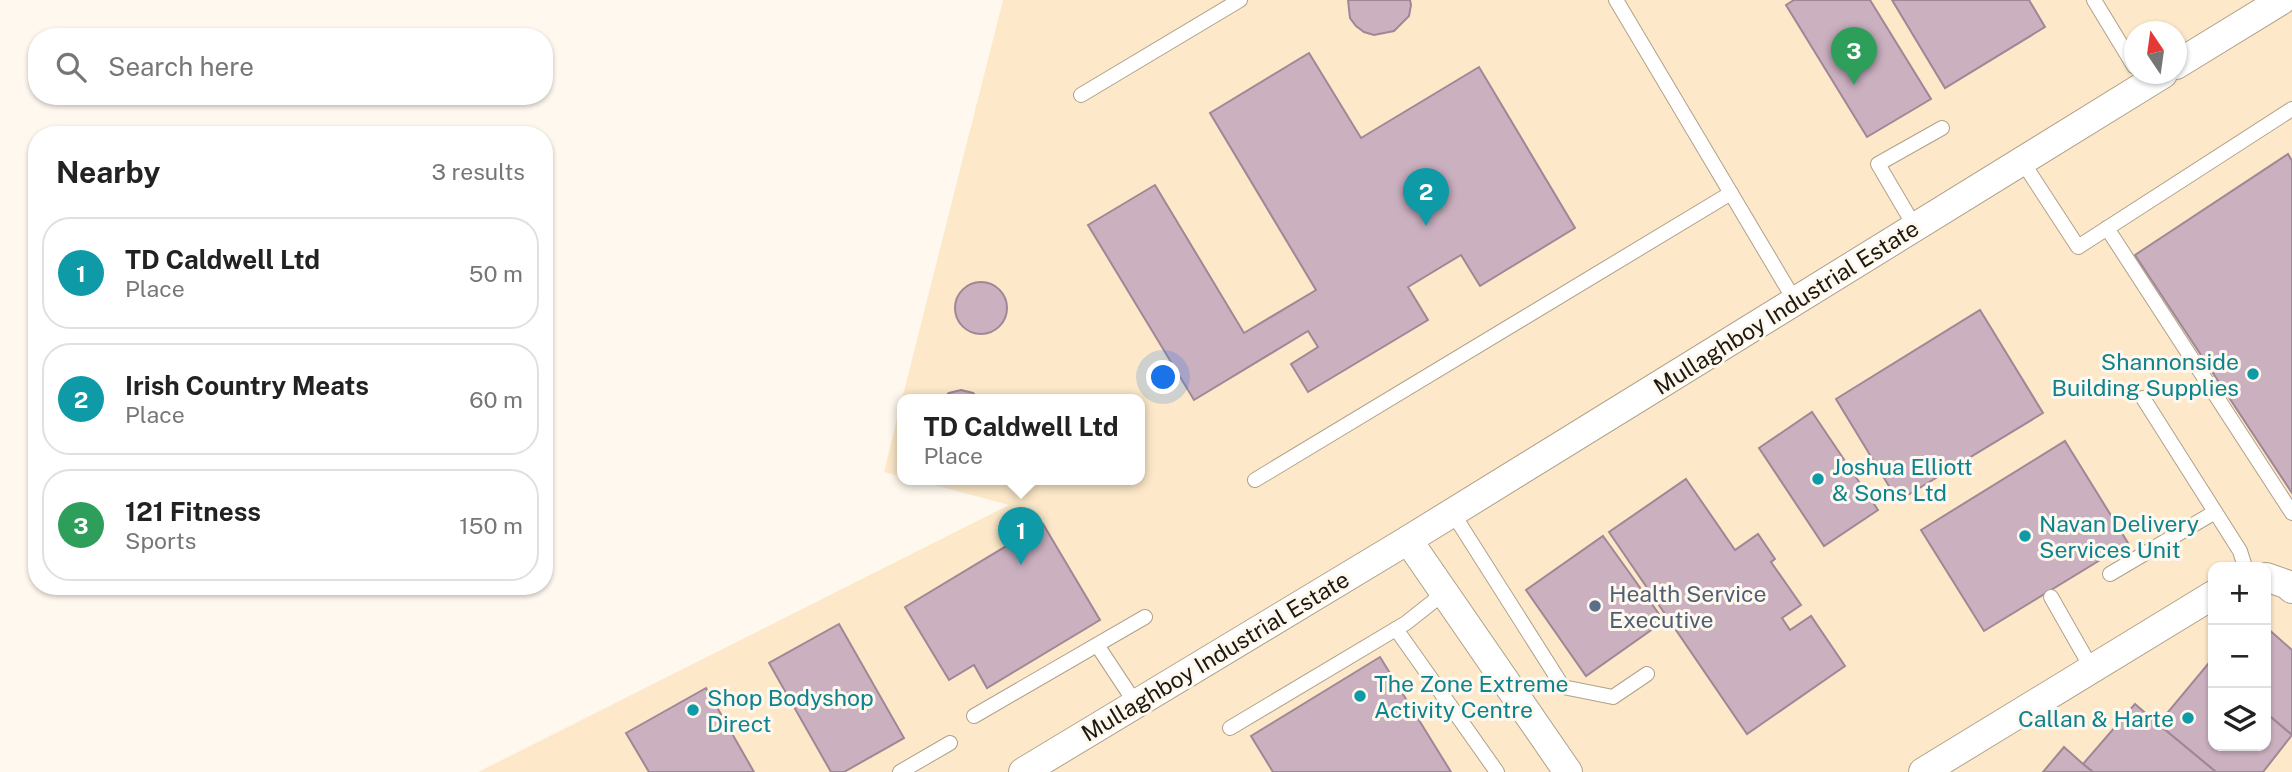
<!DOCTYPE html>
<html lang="en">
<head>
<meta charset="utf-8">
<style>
  body { margin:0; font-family:"Public Sans",sans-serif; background:#f6f6f6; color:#222 }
  .controls { position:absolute; right:21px; bottom:21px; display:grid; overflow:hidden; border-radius:14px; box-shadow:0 2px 5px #0004 }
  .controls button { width:63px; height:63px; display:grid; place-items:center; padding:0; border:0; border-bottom:2px solid #e0e0e0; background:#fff; color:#222; font:35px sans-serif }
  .compass { position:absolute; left:2124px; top:21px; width:63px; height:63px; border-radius:50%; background:#fff; box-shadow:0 2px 5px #0004; rotate:347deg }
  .you { position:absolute; left:1164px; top:378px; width:24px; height:24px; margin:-18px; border:5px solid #fff; border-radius:50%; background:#1a73e8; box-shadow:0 0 0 10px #1a73e833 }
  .badge { display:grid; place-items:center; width:46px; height:46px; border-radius:50%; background:#2563eb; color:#fff; font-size:23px; font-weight:700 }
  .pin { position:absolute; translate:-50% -58px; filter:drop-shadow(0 2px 4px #0008) }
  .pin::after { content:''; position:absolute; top:37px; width:24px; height:21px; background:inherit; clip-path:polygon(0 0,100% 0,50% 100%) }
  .popup { position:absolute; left:897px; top:394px; width:248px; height:91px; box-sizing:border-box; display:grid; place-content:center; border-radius:14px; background:#fff; filter:drop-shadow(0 2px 5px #0005); font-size:23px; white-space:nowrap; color:#767676 }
  .popup b { font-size:26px; color:#222 }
  .popup::after { content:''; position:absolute; left:50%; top:100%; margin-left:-14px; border:14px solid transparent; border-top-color:#fff }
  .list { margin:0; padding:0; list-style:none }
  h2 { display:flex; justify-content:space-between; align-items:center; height:91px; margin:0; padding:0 28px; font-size:30px }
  h2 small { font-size:23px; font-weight:400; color:#767676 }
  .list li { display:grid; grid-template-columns:46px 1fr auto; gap:21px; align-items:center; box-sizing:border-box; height:112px; margin:0 14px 14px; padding:0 14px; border:2px solid #e0e0e0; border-radius:28px }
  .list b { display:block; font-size:26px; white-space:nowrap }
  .list p { margin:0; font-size:23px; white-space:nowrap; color:#767676 }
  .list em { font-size:23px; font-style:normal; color:#767676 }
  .icon { flex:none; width:38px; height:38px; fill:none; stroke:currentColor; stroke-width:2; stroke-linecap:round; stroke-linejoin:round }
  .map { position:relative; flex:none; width:2292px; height:772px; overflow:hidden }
  .search { position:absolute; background:#fff; box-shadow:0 2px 5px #0004; left:28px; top:28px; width:525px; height:77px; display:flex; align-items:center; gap:18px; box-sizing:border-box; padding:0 24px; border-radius:28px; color:#767676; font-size:26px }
  .panel { position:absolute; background:#fff; box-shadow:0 2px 5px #0004; left:28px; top:126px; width:525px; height:469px; border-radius:28px }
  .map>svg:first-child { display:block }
  .built { fill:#fde9c9; fill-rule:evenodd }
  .building { fill:#cbb0c0; stroke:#a08796; stroke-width:2 }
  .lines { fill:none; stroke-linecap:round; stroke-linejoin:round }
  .service-casing { stroke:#b0a18a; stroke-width:16 }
  .minor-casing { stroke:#b0a18a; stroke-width:30 }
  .service { stroke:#fff; stroke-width:14 }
  .minor { stroke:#fff; stroke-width:28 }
  .culture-dot { fill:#0f9aa8; stroke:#fef8ee; stroke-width:2.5 }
  .service-dot { fill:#5c6f8a; stroke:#fef8ee; stroke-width:2.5 }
  .labels { text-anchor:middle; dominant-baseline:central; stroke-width:6; stroke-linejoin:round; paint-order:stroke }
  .street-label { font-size:23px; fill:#1e1910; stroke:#fef8ee }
  .culture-label { font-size:23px; fill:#0d838f; stroke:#fef8ee; text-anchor:start }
  .service-label { font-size:23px; fill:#4e5e75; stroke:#fef8ee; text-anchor:start }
</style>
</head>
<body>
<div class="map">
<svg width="2292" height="772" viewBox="0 0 2292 772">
  <rect width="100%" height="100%" fill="#fef8ee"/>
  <g class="built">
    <path d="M1003,0h1289v772h-1814l531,-267 -97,-26h228v-80h-238zM2134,32h42v42h-42zM2213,567h53v179h-53z"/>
    <path d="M902,399v78l-18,-5z"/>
  </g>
  <g class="building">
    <path d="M1348,0h62l1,5 -2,11 -15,15 -20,4 -10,-3 -8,-6 -6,-8z"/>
    <path d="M1794,0h76l61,99 -64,38 -81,-132z"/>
    <path d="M1892,0h137l16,27 -100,61z"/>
    <path d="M1309,53l52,85 118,-71 96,161 -95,58 -19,-31 -53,32 20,33 -120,72 -17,-28 27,-17 -10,-16 -114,69 -106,-175 67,-40 89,148 72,-43 -106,-177z"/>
    <path d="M2288,154l4,7v332l-157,-238z"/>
    <circle cx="981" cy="308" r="26"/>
    <path d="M1980,310l63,103 -145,88 -62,-102z"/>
    <path d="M961,390l12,3 6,6h-37l7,-6z"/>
    <path d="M1812,412l66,98 -54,36 -65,-98z"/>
    <path d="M2065,441l63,102 -144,88 -63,-101z"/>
    <path d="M1686,479l49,71 23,-16 17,25 -4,3 30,43 -19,13 8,12 21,-14 34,50 -98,68 -138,-202z"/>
    <path d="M1043,524l57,96 -113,68 -13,-23 -25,15 -44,-73z"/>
    <path d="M1603,536l61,85 -78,55 -60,-86z"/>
    <path d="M839,624l65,114 -60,34h-13l-62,-109z"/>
    <path d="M2266,627l26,23v85l-26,-22z"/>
    <path d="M1380,657l71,115h-178l-22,-36z"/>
    <path d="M2208,664l5,5v77h53v-33l26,22 -29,37h-47l-58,-48z"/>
    <path d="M706,688l48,84h-105l-23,-39z"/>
    <path d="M2135,704l23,20 58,48h-123l-10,-8z"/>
    <path d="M2064,747l19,17 10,8h-50z"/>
  </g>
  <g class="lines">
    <defs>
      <g id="service">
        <path d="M1616,0l179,301"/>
        <path d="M2094,0l40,66"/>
        <path d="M1081,95l159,-95"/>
        <path d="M2022,161l56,86 214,-138"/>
        <path d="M1915,227l-37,-63 64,-36"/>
        <path d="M2107,228l185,285"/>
        <path d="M2143,398l97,153 5,16"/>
        <path d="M1255,480l476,-287"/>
        <path d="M1452,512l111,175 50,10 34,-23"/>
        <path d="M2110,574l105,-62"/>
        <path d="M2051,597l41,72"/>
        <path d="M1396,629l101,143"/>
        <path d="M1097,645l39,59"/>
        <path d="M974,716l171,-99"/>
        <path d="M1230,728l176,-105 38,-30"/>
        <path d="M900,772l50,-29"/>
      </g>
      <g id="minor">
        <path d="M2176,65l106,-65"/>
        <path d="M1408,540l160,232"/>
        <path d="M2266,577l20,7 6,5"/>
        <path d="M1023,772l385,-232 755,-466"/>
        <path d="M1923,772l290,-177"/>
      </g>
    </defs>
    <use href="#service" class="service-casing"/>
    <use href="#minor" class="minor-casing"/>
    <use href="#service" class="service"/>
    <use href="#minor" class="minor"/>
  </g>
  <g class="culture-dot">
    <circle cx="2253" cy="374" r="7"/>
    <circle cx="1818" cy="479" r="7"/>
    <circle cx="2025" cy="536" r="7"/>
    <circle cx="1360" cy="696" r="7"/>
    <circle cx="693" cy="710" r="7"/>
    <circle cx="2188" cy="718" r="7"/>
  </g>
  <circle class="service-dot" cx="1595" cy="606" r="7"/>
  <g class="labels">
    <g class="street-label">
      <text transform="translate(1786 307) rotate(-32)">Mullaghboy Industrial Estate</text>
      <text transform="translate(1215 656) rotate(-31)">Mullaghboy Industrial Estate</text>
    </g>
    <g class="culture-label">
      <text x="2239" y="361" text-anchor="end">Shannonside<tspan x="2239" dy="26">Building Supplies</tspan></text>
      <text x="1832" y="466">Joshua Elliott<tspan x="1832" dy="26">&amp; Sons Ltd</tspan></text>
      <text x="2039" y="523">Navan Delivery<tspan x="2039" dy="26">Services Unit</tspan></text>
      <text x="1374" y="683">The Zone Extreme<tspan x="1374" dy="26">Activity Centre</tspan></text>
      <text x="707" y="697">Shop Bodyshop<tspan x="707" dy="26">Direct</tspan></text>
      <text x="2174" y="718" text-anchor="end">Callan &amp; Harte</text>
    </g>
    <g class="service-label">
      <text x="1609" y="593">Health Service<tspan x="1609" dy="26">Executive</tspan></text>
    </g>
  </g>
</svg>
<div class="controls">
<button>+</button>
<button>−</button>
<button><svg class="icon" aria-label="layers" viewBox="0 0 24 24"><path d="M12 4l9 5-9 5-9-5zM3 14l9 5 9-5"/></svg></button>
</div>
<svg class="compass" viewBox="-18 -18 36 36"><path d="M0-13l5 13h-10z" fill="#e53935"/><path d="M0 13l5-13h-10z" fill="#767676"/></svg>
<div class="you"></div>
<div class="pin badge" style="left:1021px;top:565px;background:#0f9aa8">1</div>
<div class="popup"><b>TD Caldwell Ltd</b>Place</div>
<div class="pin badge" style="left:1426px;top:226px;background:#0f9aa8">2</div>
<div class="pin badge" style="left:1854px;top:85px;background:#2e9e5b">3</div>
<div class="search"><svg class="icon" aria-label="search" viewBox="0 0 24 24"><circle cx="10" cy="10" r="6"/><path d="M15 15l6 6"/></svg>Search here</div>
<section class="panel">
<h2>Nearby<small>3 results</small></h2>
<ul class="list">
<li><span class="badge" style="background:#0f9aa8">1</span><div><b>TD Caldwell Ltd</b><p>Place</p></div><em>50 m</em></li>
<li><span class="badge" style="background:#0f9aa8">2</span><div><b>Irish Country Meats</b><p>Place</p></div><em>60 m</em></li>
<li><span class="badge" style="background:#2e9e5b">3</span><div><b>121 Fitness</b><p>Sports</p></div><em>150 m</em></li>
</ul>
</section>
</div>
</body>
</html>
